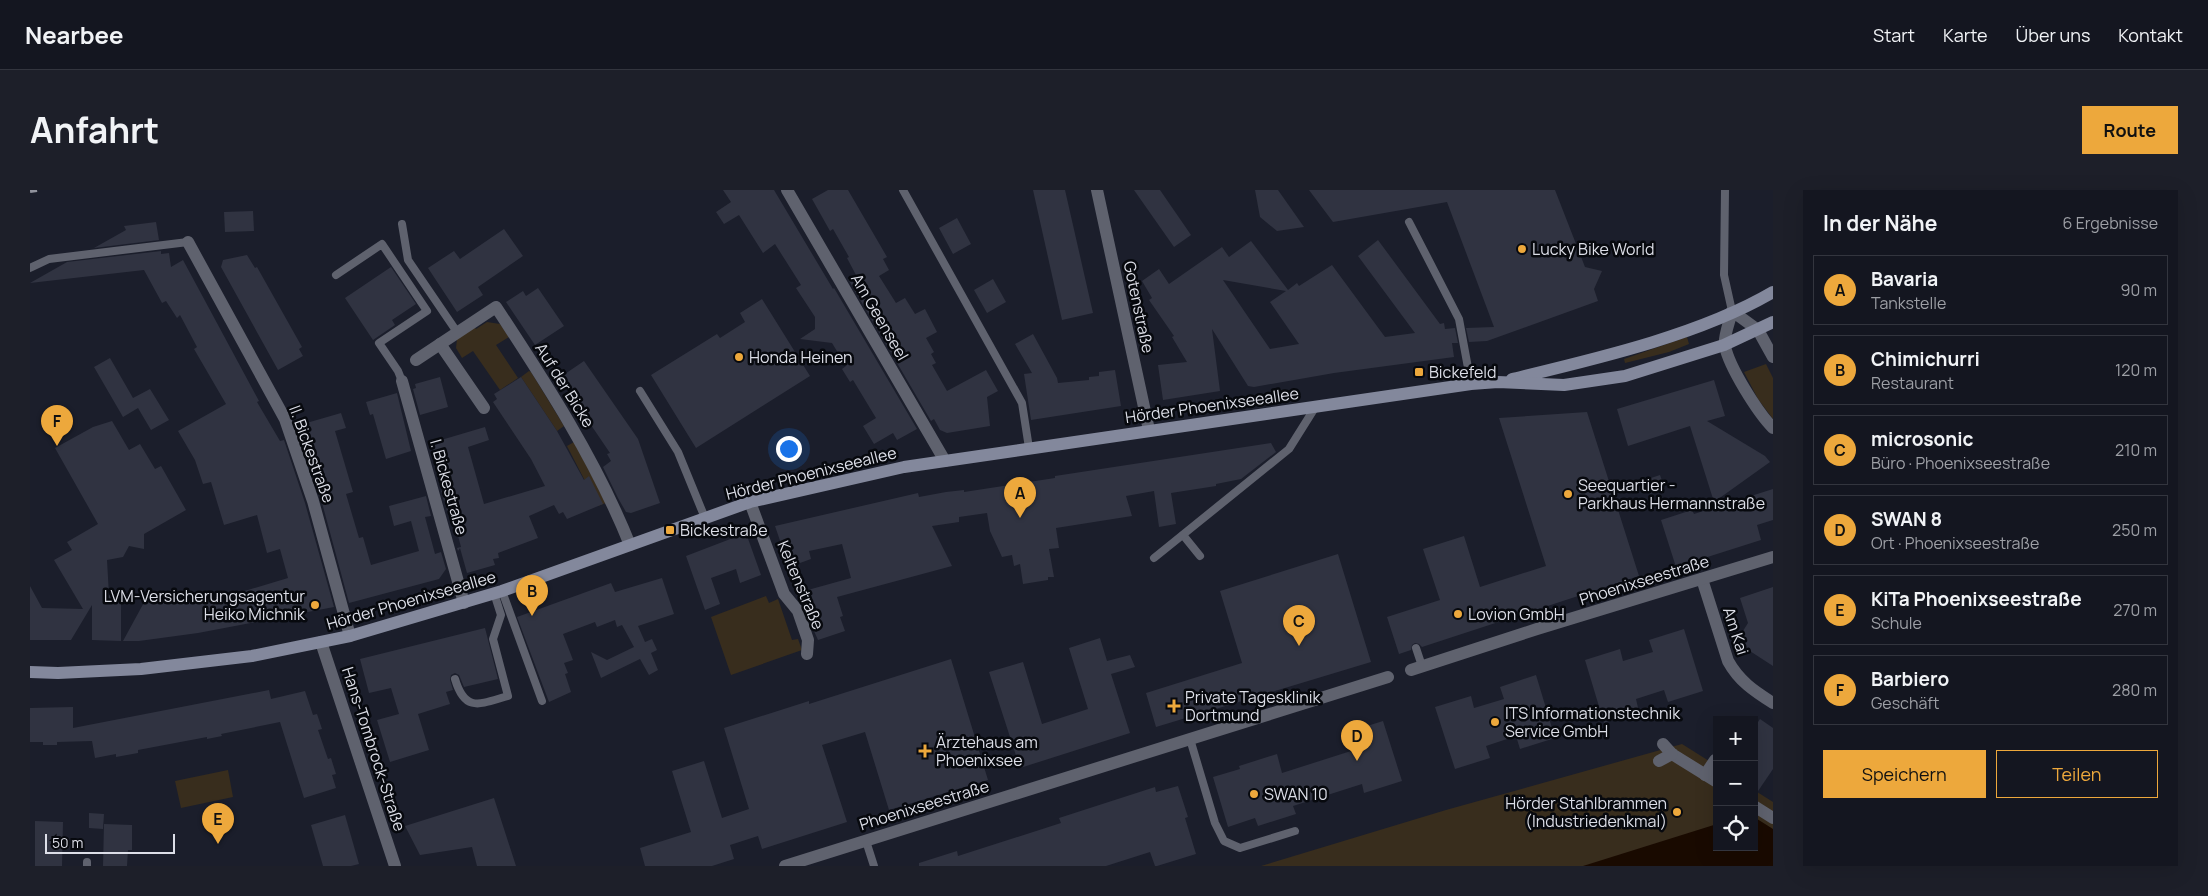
<!DOCTYPE html>
<html lang="de">
<head>
<meta charset="utf-8">
<style>
  body { margin:0; font-family:Manrope,sans-serif; background:#1d1f29; color:#f1f3f6 }
  .controls { position:absolute; right:15px; bottom:15px; display:grid; overflow:hidden; border-radius:0px; box-shadow:0 5px 20px #0002 }
  .controls button { width:45px; height:45px; display:grid; place-items:center; padding:0; border:0; border-bottom:1px solid #33353e; background:#141620; color:#f1f3f6; font:25px sans-serif }
  .scale { position:absolute; left:15px; bottom:12px; width:130px; box-sizing:border-box; padding-left:5px; border:2px solid #dcdee7; border-top:0; font-size:14px; line-height:18px; white-space:nowrap; color:#dcdee7; -webkit-text-stroke:4px #07090e; paint-order:stroke }
  .you { position:absolute; left:758px; top:258px; width:18px; height:18px; margin:-12px; border:4px solid #fff; border-radius:50%; background:#1a73e8; box-shadow:0 0 0 8px #1a73e833 }
  .badge { display:grid; place-items:center; width:32px; height:32px; border-radius:50%; background:#eda83c; color:#111; font-size:16px; font-weight:700 }
  .pin { position:absolute; translate:-50% -41px; filter:drop-shadow(0 1px 2px #0008) }
  .pin::after { content:''; position:absolute; top:26px; width:18px; height:15px; background:inherit; clip-path:polygon(0 0,100% 0,50% 100%) }
  .list { margin:0; padding:0; list-style:none }
  h2 { display:flex; justify-content:space-between; align-items:center; height:65px; margin:0; padding:0 20px; font-size:21px }
  h2 small { font-size:16px; font-weight:400; color:#9d9fa5 }
  .list li { display:grid; grid-template-columns:32px 1fr auto; gap:15px; align-items:center; box-sizing:border-box; height:70px; margin:0 10px 10px; padding:0 10px; border:1px solid #33353e; border-radius:0px }
  .list b { display:block; font-size:19px; white-space:nowrap }
  .list p { margin:0; font-size:16px; white-space:nowrap; color:#9d9fa5 }
  .list em { font-size:16px; font-style:normal; color:#9d9fa5 }
  .actions { display:flex; gap:10px; padding:15px 20px }
  .actions a { flex:1; padding:11px 0; border:1px solid #eda83c; border-radius:0px; text-align:center; font-size:18px; color:#eda83c }
  .actions .main { background:#eda83c; color:#111 }
  .icon { flex:none; width:28px; height:28px; fill:none; stroke:currentColor; stroke-width:2; stroke-linecap:round; stroke-linejoin:round }
  .map { position:relative; flex:none; width:1743px; height:676px; overflow:hidden; border-radius:0px }
  header { display:flex; align-items:center; gap:30px; box-sizing:border-box; height:70px; padding:0 25px; background:#141620; border-bottom:1px solid #33353e }
  header strong { font-size:24px }
  nav { display:flex; gap:28px; margin-inline-start:auto; font-size:18px }
  .intro { display:flex; align-items:center; justify-content:space-between; box-sizing:border-box; height:120px; padding:0 30px }
  h1 { margin:0; font-size:35px }
  .button { padding:12px 22px; border-radius:0px; background:#eda83c; color:#111; font-size:18px; font-weight:700 }
  main { display:flex; gap:30px; padding:0 30px }
  aside { flex:1; background:#141620; border-radius:0px; box-shadow:0 5px 20px #0002 }
  .map>svg:first-child { display:block }
  .green { fill:#382d1d }
  .water { fill:#190a00 }
  .building { fill:#303341; fill-rule:evenodd }
  .lines { fill:none; stroke-linecap:round; stroke-linejoin:round }
  .lane { stroke:#5f626e; stroke-width:8 }
  .street { stroke:#5f626e; stroke-width:12 }
  .secondary { stroke:#83889c; stroke-width:12 }
  .rail { stroke:#90929d; stroke-width:4; stroke-dasharray:8 4; stroke-linecap:butt }
  .poi-dot { fill:#eda83c; stroke:#07090e; stroke-width:2 }
  .labels { text-anchor:middle; dominant-baseline:central; stroke-width:5; stroke-linejoin:round; paint-order:stroke }
  .poi-label { font-size:16px; fill:#dcdee7; stroke:#07090e; text-anchor:start }
  .street-label { font-size:16px; fill:#dcdee7; stroke:#07090e }
</style>
</head>
<body>
<header>
<strong>Nearbee</strong>
<nav><a>Start</a><a>Karte</a><a>Über uns</a><a>Kontakt</a></nav>
</header>
<div class="intro"><h1>Anfahrt</h1><a class="button">Route</a></div>
<main>
<div class="map">
<svg width="1743" height="676" viewBox="0 0 1743 676">
  <rect width="100%" height="100%" fill="#1b1e2b"/>
  <g class="green">
    <path d="M457,132l13,2 9,13 -13,8 22,33 -18,12 -27,-39 -11,7 -6,-10 1,-9 17,-12 2,2z"/>
    <path d="M1657,147l2,7 -20,8 -44,11 -1,-4z"/>
    <path d="M1736,174l7,14v41l-15,-20 -14,-27z"/>
    <path d="M499,181l2,1 33,54 -7,5 -36,-54z"/>
    <path d="M544,252l32,61 -8,3 -31,-60z"/>
    <path d="M736,406l3,7 9,-4 14,41 6,-1 4,11 -71,25 -20,-58z"/>
    <path d="M1652,554l35,22v81h37v-57l19,12v64h-512l185,-56z"/>
    <path d="M198,580l5,27 -52,11 -6,-27z"/>
  </g>
  <path class="water" d="M1724,627l19,12v37h-190l134,-42v23h37z"/>
  <g class="building">
    <path d="M693,0h51l59,99 1,-1 83,141 -20,11 -4,-7 -19,11 -11,-18 13,-8 -23,-38 -3,2 -8,-13 4,-3 -14,-23 -32,-4 15,-10v-12l-19,-29 5,-3 -26,-41 -12,9 -24,-38 -15,9 -8,-12 15,-10z"/>
    <path d="M798,0h20l39,67 -4,2 6,11 -10,6 17,27 9,-5 10,16 10,-5 12,23 -11,6 8,14 -3,2 5,9 -4,2 15,26 39,-21 12,21 -11,6 3,29 -43,7 -7,-3 -6,-11 -3,2 -83,-142 8,-4 -9,-17 2,-1 -16,-28 -3,2 -18,-32z"/>
    <path d="M1003,0h32l28,123 -31,7z"/>
    <path d="M1104,0h26l31,45 -17,12z"/>
    <path d="M1225,0h23l26,37 -27,4 -17,-14z"/>
    <path d="M1279,0h246l30,77 17,4 -8,18 4,12 -111,40 -18,1 -3,-14 28,-1 -47,-125 -114,20z"/>
    <path d="M223,21l1,20 -29,1 -1,-20z"/>
    <path d="M927,28l14,26 -18,10 -14,-26z"/>
    <path d="M126,32l3,18 -65,8 32,-18 -2,-4z"/>
    <path d="M474,39l19,27 -45,31 5,8 -26,17 -29,-44 26,-17 6,8z"/>
    <path d="M1348,50l62,84 4,-1 1,6 10,-1 3,15h-6l2,14 -120,16 -80,14 -6,-1 -36,-57 8,62 -57,9 -5,-35 29,-3 -15,-25 2,-1 -25,-36 3,-2 -10,-17 17,-12 10,15 53,-37 7,10 22,-16 37,49 9,-7 2,3 33,-21 53,72 30,-4 -57,-77zM1193,90l63,11 -16,11 29,42 -29,5z"/>
    <path d="M131,61v3l8,-1 2,14 12,-7 76,141 -2,1 23,39 4,-1 21,63 29,104 -136,26 -59,8h-16l24,-44 16,-2 1,9 30,-4 44,-7 50,-15 -8,-29 -13,4 -10,-38 -33,10 -13,-43 -8,2 -8,-24 -17,-29 48,-27 -32,-55 3,-2 -17,-32 -3,3 -11,-17 -4,2 -18,-33 -114,13 37,-21z"/>
    <path d="M217,65l8,13 2,-1 45,80 -3,2 4,7 -25,14 -57,-103 2,-7z"/>
    <path d="M361,77l25,37 -24,16 3,5 -22,15 -28,-42z"/>
    <path d="M963,89l13,23 -19,11 -13,-23z"/>
    <path d="M508,98l26,38 -29,19 -29,-43 17,-11 3,5z"/>
    <path d="M732,109l48,77 -114,72 -45,-73 66,-41 3,4 25,-16 -5,-9z"/>
    <path d="M1003,144l24,44 1,5 31,-3v-3l10,-1v-4l16,-2 6,36 -90,14 -7,-46 8,-1 -17,-29z"/>
    <path d="M80,168l23,40 17,-9 19,31 -18,10 -13,-22 -15,9 -29,-50z"/>
    <path d="M554,171l54,78 22,64 -29,10 -5,-1 -8,-14 -15,-31 8,-6 -4,-7 3,-1 -51,-75z"/>
    <path d="M410,187l8,30 -28,8 -7,-26 3,-1 -1,-4z"/>
    <path d="M491,187l36,54 27,49 5,-4 14,28 -36,15 -4,-7 -4,2 -5,-9 -25,11 9,22 -40,15 1,5 -6,1 2,6 -28,8 -7,-25 -2,3 -1,-3 4,-1 -10,-37 -4,1 -6,-20 4,-1 -14,-47 54,-16 4,13 -21,7 16,57 61,-18 -14,-27 -38,-57 4,-3 -3,-5z"/>
    <path d="M1684,190l11,36 -18,5 58,35 5,6 -56,40 -24,-76 -62,20 -11,-37z"/>
    <path d="M367,203l14,58 -25,8 -13,-45 -3,1 -4,-13z"/>
    <path d="M1557,222l52,164 -217,71 -3,-3 -4,-1 -3,2 -1,5 -12,4 -12,-37 53,-17 -17,-51 41,-13 16,51 66,-21 -47,-148z"/>
    <path d="M311,223l5,15 -11,3 18,61 -7,2 13,44 4,-1 8,28 48,-14 -8,-30 -17,5 -5,-20 37,-10 5,20 -6,1 10,37 6,-2 5,17 -7,10 -90,24 -28,-104 -22,-64 6,-1 -2,-10z"/>
    <path d="M82,231l17,29 11,-6 15,25 6,-3 25,44 -42,24v15l-15,-3 -6,11 -16,3 2,35 12,1v45l-29,-1v-35l-21,35h-41v-54l12,22 41,1 -29,-49 18,-10 -5,-8 31,-18 -43,-76 38,-21z"/>
    <path d="M1241,253l5,9 -35,27 -25,5v2l-45,7 5,31 -17,3 -5,-36 -28,5 6,20 -76,12 3,20 -10,1 5,28h-6v3l-25,4 -3,-20 -6,2 -2,-11 -10,2 -12,-26 -3,-18 -28,4v5l-27,4 20,40 -115,31 6,19 -3,1 5,14 -27,9 -21,-47 54,-15 -9,-34 -33,7 2,8 -22,8 -14,-41 143,-33 1,4 27,-5 18,-2v2l91,-14v-2z"/>
    <path d="M1630,285l5,14 -15,5 -5,-14z"/>
    <path d="M1743,299v31l-16,5 4,15 -85,27 -15,-47 31,-10 2,4z"/>
    <path d="M716,343l15,42 -21,8 -4,-14 -25,9 9,26 -15,6 -19,-54z"/>
    <path d="M1308,364l33,108 -215,65 -10,-34 96,-30 -22,-72z"/>
    <path d="M632,388l12,36 -36,12 7,16 7,-3 5,11 -6,3 7,17 -9,5 -9,-16 -39,19 -10,-26 16,8 27,-13 -12,-22 -5,2 -2,-7 -18,7 -2,-5 -32,12 10,26 -9,3 4,10 -3,1 6,18 -22,10 -32,-85 94,-34 4,9z"/>
    <path d="M1743,397v79l-37,-24 12,-19 -8,-25z"/>
    <path d="M455,438l13,51 -34,8 -5,-12 -4,-2 -4,2 -1,5 3,10 -7,2 4,12 -32,10 11,36 -39,12 -13,-42 22,-6 -8,-26 -22,5 -9,-34z"/>
    <path d="M1654,439l19,62 -35,11 -4,-12 -28,9 3,13 -35,11 -19,-63 35,-11 3,12 30,-9 -4,-12z"/>
    <path d="M1070,448l7,23 23,-6 5,12 -24,7 19,59 -110,35 -31,-96 34,-10 19,62 46,-15 -19,-61z"/>
    <path d="M921,469l37,121 -99,30 -24,-78 -43,13 25,77 -85,27 -4,-13 -28,9 4,14 -22,7h-67l-5,-18 51,-16 -19,-61 32,-10 18,57 27,-9 -25,-81 85,-27v3z"/>
    <path d="M1506,485l19,63 -35,11 -4,-13 -30,10 4,12 -35,11 -20,-62 36,-11 3,12 30,-9 -4,-12z"/>
    <path d="M239,500l2,9 34,-8 8,24 4,-1 5,15 -4,1 10,29 3,-1 5,16 -4,1 4,13 -32,10 -24,-76 -59,12 1,2 -15,3v-2l-69,13v3l-22,4v-3l-21,4 -3,-17 -35,1v3h-14v-3h-13v-34l43,-1v21z"/>
    <path d="M1730,529l13,9v41l-19,28v-69z"/>
    <path d="M1353,531l19,60 -38,12 -2,-9 -69,22 3,8 -38,12 -3,-8 -27,9 -15,-50 27,-8 -1,-3 38,-12 5,19 69,-22 -6,-18z"/>
    <path d="M1148,596l10,31 -3,1 11,36 -39,12h-2l-5,-14 -44,14h-187v-3l38,-12 1,5 103,-33 -2,-5 96,-31 1,5z"/>
    <path d="M464,608l22,68h-39l-5,-19 -52,8 -15,-29z"/>
    <path d="M59,623l15,1 -1,15 -14,-1z"/>
    <path d="M315,625l14,49 -8,2h-28l-12,-41z"/>
    <path d="M5,631l28,1 -1,44h-27z"/>
    <path d="M74,634l28,1v25h-4l-1,16h-24z"/>
  </g>
  <g class="lines">
    <g class="lane">
      <path d="M873,0l119,213 7,45"/>
      <path d="M1695,0l-1,85 8,36"/>
      <path d="M1379,32l50,97 12,65"/>
      <path d="M372,34l6,36 49,72"/>
      <path d="M0,78l19,-9 139,-17"/>
      <path d="M306,85l46,-31 45,67 -48,32 19,28 4,10"/>
      <path d="M610,201l38,61 27,66"/>
      <path d="M1153,345l17,21"/>
      <path d="M1124,368l135,-109 27,-43"/>
      <path d="M472,401l40,110"/>
      <path d="M1386,458l6,18"/>
      <path d="M425,489c10,34 25,25 53,17l-15,-57 8,-24 -7,-22"/>
      <path d="M1160,549l25,84 9,18 16,7 55,-17"/>
      <path d="M836,651l8,25"/>
      <path d="M57,676v-4"/>
    </g>
    <g class="street">
      <path d="M757,0l158,271"/>
      <path d="M1067,0l52,240"/>
      <path d="M158,52l97,177 28,82 37,135"/>
      <path d="M410,154l44,64"/>
      <path d="M1743,167l-15,-27 -26,-19c-2,10 -9,26 -7,35 4,21 33,67 48,82"/>
      <path d="M386,170l80,-53c50,76 100,153 134,238"/>
      <path d="M372,191l62,222"/>
      <path d="M720,312l34,92 14,17 10,29 -1,14"/>
      <path d="M1672,389l26,82c11,20 26,30 45,42"/>
      <path d="M291,452l74,224"/>
      <path d="M1381,480l126,-41 236,-72"/>
      <path d="M1633,554l9,10 45,28"/>
      <path d="M1629,571l13,-7"/>
      <path d="M1675,585l10,-15"/>
      <path d="M1724,616l19,12"/>
      <path d="M755,676l603,-189"/>
    </g>
    <g class="secondary">
      <path d="M1482,189c83,-20 188,-44 261,-87"/>
      <path d="M0,482l28,1 83,-4 111,-13 98,-20 152,-45 248,-89 154,-35 567,-83 27,-2 66,3 61,-9 99,-31 49,-23"/>
    </g>
    <path class="rail" d="M0,1l7,-1"/>
  </g>
  <g class="poi-dot">
    <circle cx="1492" cy="59" r="5"/>
    <circle cx="709" cy="167" r="5"/>
    <rect x="1384" y="177" width="10" height="10" rx="2.5"/>
    <circle cx="1538" cy="304" r="5"/>
    <rect x="635" y="335" width="10" height="10" rx="2.5"/>
    <circle cx="285" cy="415" r="5"/>
    <circle cx="1428" cy="424" r="5"/>
    <path d="M1141.5 508.5h5v5h5v5h-5v5h-5v-5h-5v-5h5z"/>
    <circle cx="1465" cy="532" r="5"/>
    <path d="M892.5 553.5h5v5h5v5h-5v5h-5v-5h-5v-5h5z"/>
    <circle cx="1224" cy="604" r="5"/>
    <circle cx="1647" cy="622" r="5"/>
  </g>
  <g class="labels">
    <g class="poi-label">
      <text x="1502" y="59">Lucky Bike World</text>
      <text x="719" y="167">Honda Heinen</text>
      <text x="1399" y="182">Bickefeld</text>
      <text x="1548" y="295">Seequartier -<tspan x="1548" dy="18">Parkhaus Hermannstraße</tspan></text>
      <text x="650" y="340">Bickestraße</text>
      <text x="275" y="406" text-anchor="end">LVM-Versicherungsagentur<tspan x="275" dy="18">Heiko Michnik</tspan></text>
      <text x="1438" y="424">Lovion GmbH</text>
      <text x="1155" y="507">Private Tagesklinik<tspan x="1155" dy="18">Dortmund</tspan></text>
      <text x="1475" y="523">ITS Informationstechnik<tspan x="1475" dy="18">Service GmbH</tspan></text>
      <text x="906" y="552">Ärztehaus am<tspan x="906" dy="18">Phoenixsee</tspan></text>
      <text x="1234" y="604">SWAN 10</text>
      <text x="1637" y="613" text-anchor="end">Hörder Stahlbrammen<tspan x="1637" dy="18">(Industriedenkmal)</tspan></text>
    </g>
    <g class="street-label">
      <text transform="translate(1109 117) rotate(78)">Gotenstraße</text>
      <text transform="translate(850 127) rotate(60)">Am Geenseel</text>
      <text transform="translate(535 195) rotate(58)">Auf der Bicke</text>
      <text transform="translate(1182 215) rotate(-8)">Hörder Phoenixseeallee</text>
      <text transform="translate(282 264) rotate(70)">II. Bickestraße</text>
      <text transform="translate(781 283) rotate(-14)">Hörder Phoenixseeallee</text>
      <text transform="translate(419 297) rotate(74)">I. Bickestraße</text>
      <text transform="translate(1614 390) rotate(-17)">Phoenixseestraße</text>
      <text transform="translate(771 395) rotate(67)">Keltenstraße</text>
      <text transform="translate(381 410) rotate(-16)">Hörder Phoenixseeallee</text>
      <text transform="translate(1706 441) rotate(72)">Am Kai</text>
      <text transform="translate(344 559) rotate(72)">Hans-Tombrock-Straße</text>
      <text transform="translate(894 615) rotate(-17)">Phoenixseestraße</text>
    </g>
  </g>
</svg>
<div class="controls">
<button>+</button>
<button>−</button>
<button><svg class="icon" aria-label="locate" viewBox="0 0 24 24"><circle cx="12" cy="12" r="6"/><path d="M12 2v4M12 18v4M2 12h4M18 12h4"/></svg></button>
</div>
<div class="scale">50 m</div>
<div class="you"></div>
<div class="pin badge" style="left:990px;top:328px">A</div>
<div class="pin badge" style="left:502px;top:426px">B</div>
<div class="pin badge" style="left:1269px;top:456px">C</div>
<div class="pin badge" style="left:1327px;top:571px">D</div>
<div class="pin badge" style="left:188px;top:654px">E</div>
<div class="pin badge" style="left:27px;top:256px">F</div>
</div>
<aside>
<h2>In der Nähe<small>6 Ergebnisse</small></h2>
<ul class="list">
<li><span class="badge">A</span><div><b>Bavaria</b><p>Tankstelle</p></div><em>90 m</em></li>
<li><span class="badge">B</span><div><b>Chimichurri</b><p>Restaurant</p></div><em>120 m</em></li>
<li><span class="badge">C</span><div><b>microsonic</b><p>Büro · Phoenixseestraße</p></div><em>210 m</em></li>
<li><span class="badge">D</span><div><b>SWAN 8</b><p>Ort · Phoenixseestraße</p></div><em>250 m</em></li>
<li><span class="badge">E</span><div><b>KiTa Phoenixseestraße</b><p>Schule</p></div><em>270 m</em></li>
<li><span class="badge">F</span><div><b>Barbiero</b><p>Geschäft</p></div><em>280 m</em></li>
</ul>
<div class="actions"><a class="main">Speichern</a><a>Teilen</a></div>
</aside>
</main>
</body>
</html>
